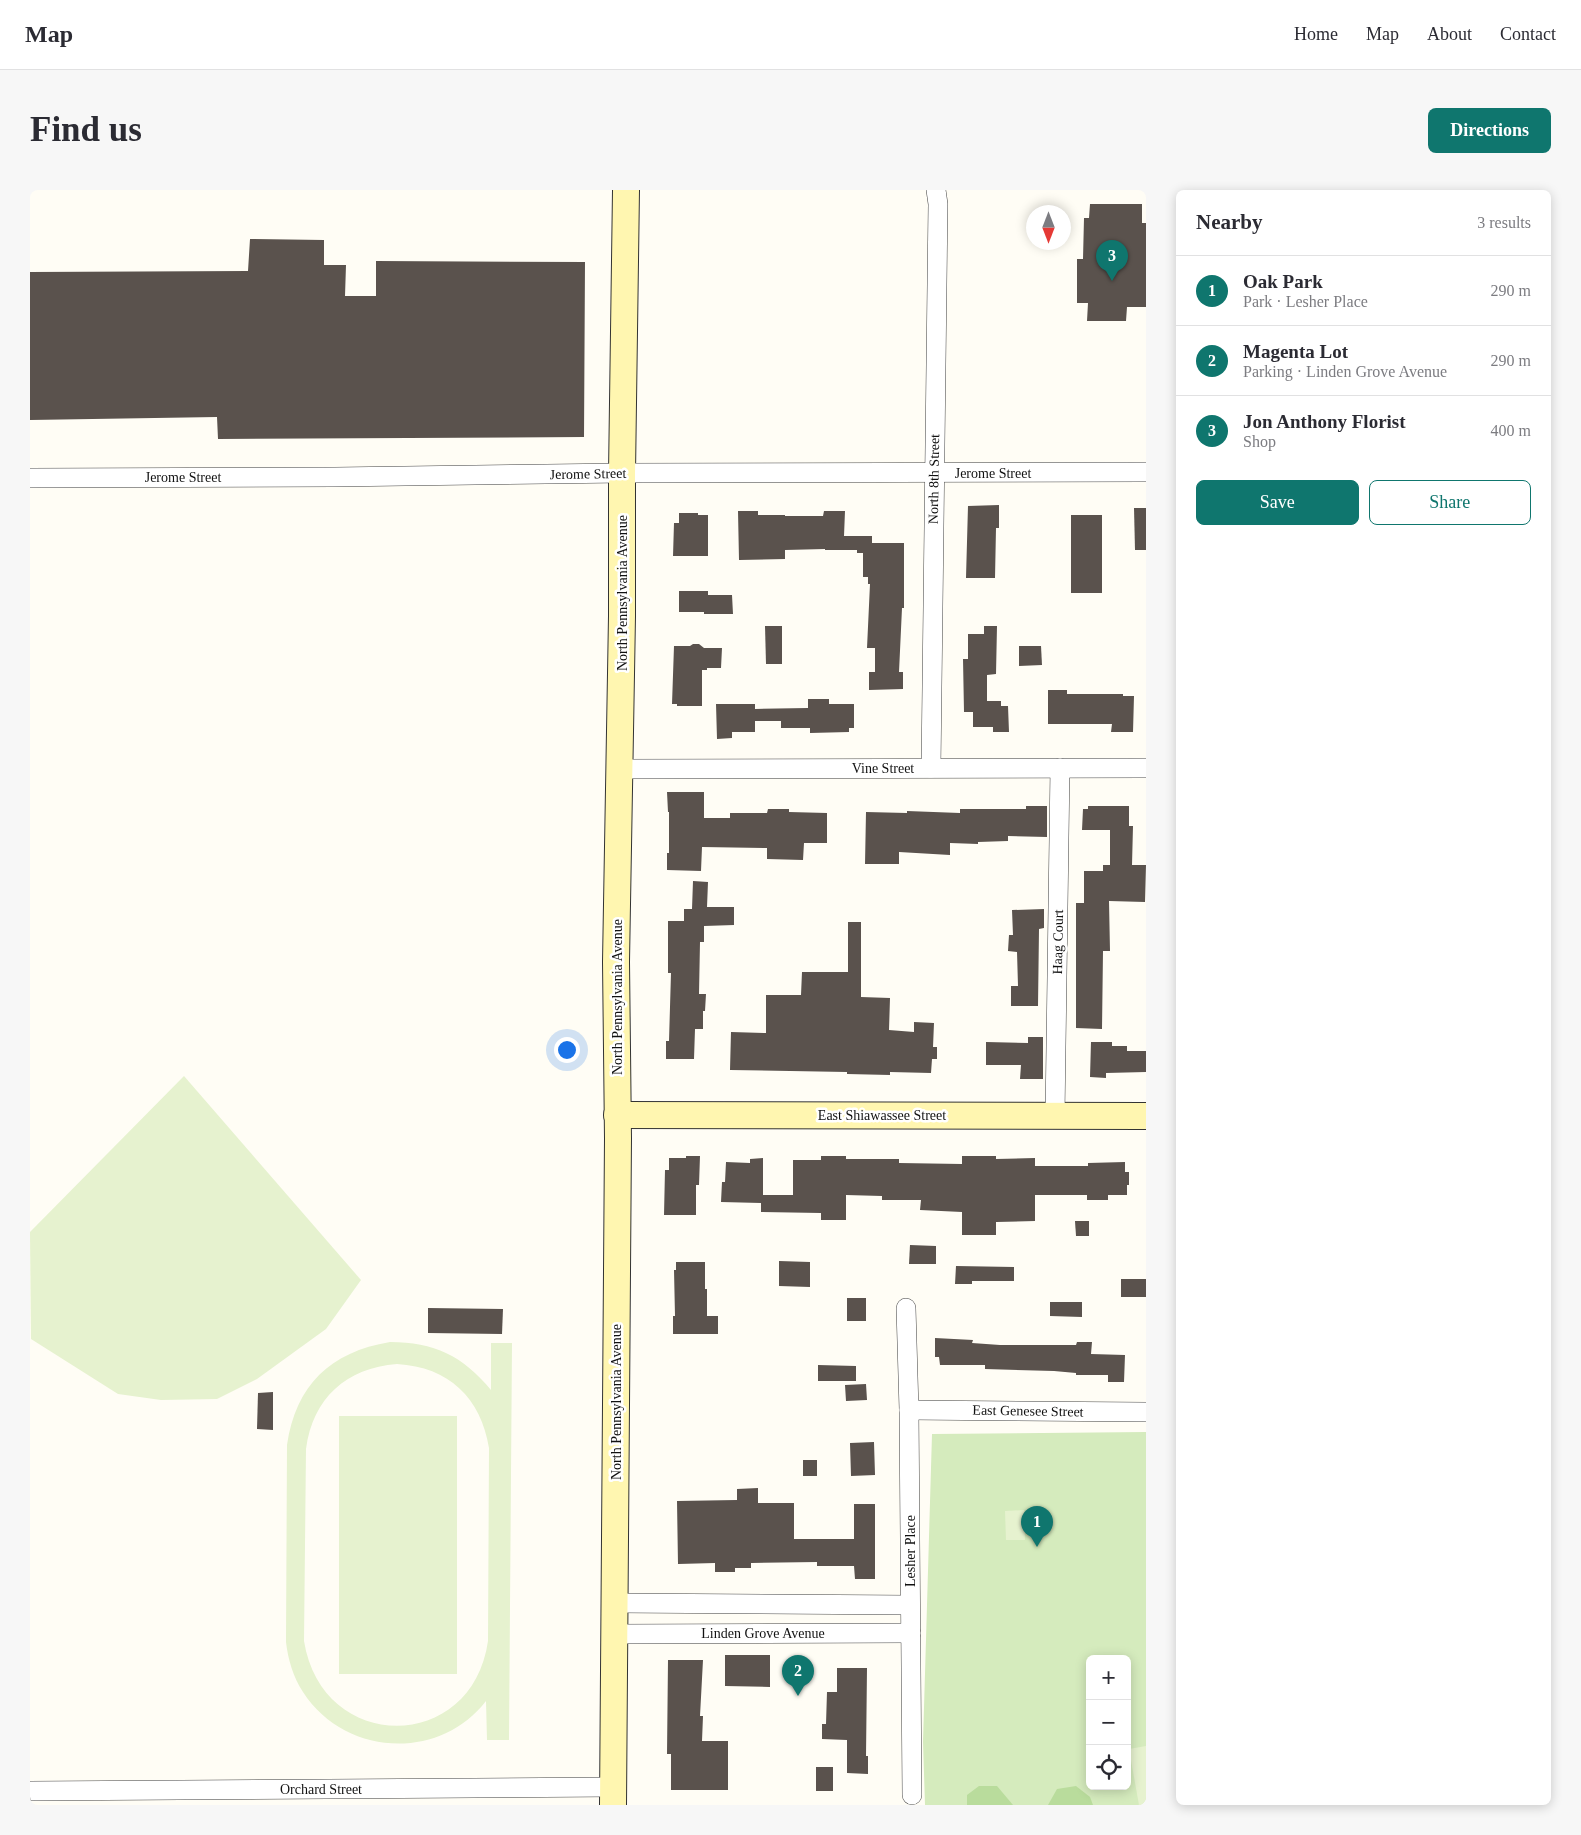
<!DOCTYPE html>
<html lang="en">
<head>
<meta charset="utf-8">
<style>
  body { margin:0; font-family:Georgia,serif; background:#f7f7f7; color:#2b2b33 }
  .controls { position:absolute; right:15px; bottom:15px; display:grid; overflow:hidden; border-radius:8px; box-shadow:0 2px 12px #0003 }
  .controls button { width:45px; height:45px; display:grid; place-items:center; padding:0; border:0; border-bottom:1px solid #e1e1e2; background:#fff; color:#2b2b33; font:25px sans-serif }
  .compass { position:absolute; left:996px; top:15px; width:45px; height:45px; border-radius:50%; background:#fff; box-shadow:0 2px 12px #0003; rotate:180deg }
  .you { position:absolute; left:536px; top:859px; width:18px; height:18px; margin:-12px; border:4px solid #fff; border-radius:50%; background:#1a73e8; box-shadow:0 0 0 8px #1a73e833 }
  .badge { display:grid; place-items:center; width:32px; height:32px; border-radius:50%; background:#0f766e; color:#fff; font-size:16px; font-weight:700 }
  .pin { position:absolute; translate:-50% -41px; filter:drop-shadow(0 1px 2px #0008) }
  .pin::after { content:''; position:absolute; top:26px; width:18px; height:15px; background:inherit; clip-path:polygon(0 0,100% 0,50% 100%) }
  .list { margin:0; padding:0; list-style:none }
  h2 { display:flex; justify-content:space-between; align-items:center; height:65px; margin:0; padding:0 20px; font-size:21px }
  h2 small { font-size:16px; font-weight:400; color:#7c7c81 }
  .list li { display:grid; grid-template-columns:32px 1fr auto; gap:15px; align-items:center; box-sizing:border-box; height:70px; padding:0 20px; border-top:1px solid #e1e1e2 }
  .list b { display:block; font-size:19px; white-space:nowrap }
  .list p { margin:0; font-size:16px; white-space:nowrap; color:#7c7c81 }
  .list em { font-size:16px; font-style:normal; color:#7c7c81 }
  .actions { display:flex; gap:10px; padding:15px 20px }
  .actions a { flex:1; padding:11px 0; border:1px solid #0f766e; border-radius:8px; text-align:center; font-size:18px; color:#0f766e }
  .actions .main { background:#0f766e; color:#fff }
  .icon { flex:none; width:28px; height:28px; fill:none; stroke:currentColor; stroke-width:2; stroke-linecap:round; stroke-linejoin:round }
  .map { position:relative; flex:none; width:1116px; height:1615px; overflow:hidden; border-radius:8px }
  header { display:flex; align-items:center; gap:30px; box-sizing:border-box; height:70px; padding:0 25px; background:#fff; border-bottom:1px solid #e1e1e2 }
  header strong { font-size:24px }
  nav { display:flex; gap:28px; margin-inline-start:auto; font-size:18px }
  .intro { display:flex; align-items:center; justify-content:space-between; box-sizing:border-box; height:120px; padding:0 30px }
  h1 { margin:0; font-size:35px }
  .button { padding:12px 22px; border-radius:8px; background:#0f766e; color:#fff; font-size:18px; font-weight:700 }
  main { display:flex; gap:30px; padding:0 30px }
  aside { flex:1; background:#fff; border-radius:8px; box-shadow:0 2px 12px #0003 }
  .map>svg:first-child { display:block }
  .green { fill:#d5ebbd; fill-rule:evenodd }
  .forest { fill:#b9dc9c }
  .pitch { fill:#e6f2cf; fill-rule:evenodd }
  .building { fill:#5a524d }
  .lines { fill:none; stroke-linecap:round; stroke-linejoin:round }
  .street-casing { stroke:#444; stroke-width:20 }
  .secondary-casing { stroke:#333; stroke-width:28 }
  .street { stroke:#fff; stroke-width:19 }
  .secondary { stroke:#fff6b0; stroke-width:26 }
  .labels { text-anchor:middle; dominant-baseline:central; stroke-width:5; stroke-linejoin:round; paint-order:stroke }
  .street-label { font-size:14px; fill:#111; stroke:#fff }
</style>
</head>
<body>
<header>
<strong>Map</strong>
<nav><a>Home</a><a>Map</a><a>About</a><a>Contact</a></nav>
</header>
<div class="intro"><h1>Find us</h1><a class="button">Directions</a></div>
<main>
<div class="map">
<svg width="1116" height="1615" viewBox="0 0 1116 1615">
  <rect width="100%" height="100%" fill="#fffdf5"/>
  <path class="green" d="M1116,1242v373h-221l-2,-63 9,-308zM1060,1469h37v127h-37z"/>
  <g class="forest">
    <path d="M949,1596h18l16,19h-46v-10z"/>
    <path d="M1046,1596l14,11 3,8h-45l9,-16z"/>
  </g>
  <g class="pitch">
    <path d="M154,886l177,204 -35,49 -69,50 -40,20 -56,1 -43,-6 -87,-55 -1,-107z"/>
    <path d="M360,1152c44,0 73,14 101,48v-47h21l-3,397h-22l-1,-39c-47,61 -142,55 -183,-9 -10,-15 -15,-33 -17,-50l1,-197c9,-60 43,-93 103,-103zM367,1174c52,3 84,34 92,84l-1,193c-16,113 -166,113 -184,0l2,-192c7,-51 40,-81 91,-85z"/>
    <rect x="309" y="1226" width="118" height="258"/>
    <path d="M994,1320l1,30h-19l-1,-29z"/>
    <path d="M1116,1556v59h-7l-10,-56z"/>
  </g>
  <g class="building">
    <path d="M1060,14h52v19h4v84h-19l-1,14h-39l1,-18h-11v-44h6l1,-41h5z"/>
    <path d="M220,49l74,1v25h22l-1,31h31v-35l209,1 -1,175 -366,2 -1,-22 -187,3v-148l218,-1z"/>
    <path d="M969,315v23h-3l-1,50h-29l2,-72z"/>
    <path d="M1104,318h12v42h-11z"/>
    <path d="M708,321h20v4h27v1h38l1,-5h21l-1,25h28v7h32v65h-2l-3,64h4v17l-34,1v-18h6v-24h-8l3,-64h-2v-7h-5v-24h-6v-3h-32v-1l-40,1v9l-46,1z"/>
    <path d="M649,323h19v2h10v41h-35l1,-33h5z"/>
    <rect x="1041" y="325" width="31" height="78"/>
    <path d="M649,401h29v4h24l1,19h-29v-2h-25z"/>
    <path d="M735,436h17v38h-16z"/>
    <path d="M954,436h13l-1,48 -9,1v26h14v5h7l1,26h-16v-5h-20v-15h-9l-1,-53h5v-25h16z"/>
    <path d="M663,454h6l5,4h18l-1,20h-14v2h-5v36h-25v-2h-5l2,-58h16z"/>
    <path d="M989,456h22l1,19 -23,1z"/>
    <path d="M1018,500h19v4h56v2h11l-1,36h-22l1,-8h-64z"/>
    <path d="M778,509h21v5h25v24h-5v4l-39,1v-5h-29v-7h-26v11h-23v6l-15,1 -1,-35h39v5l53,-1z"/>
    <path d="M637,602h37v26h26v-5h37l1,-4h21v3l38,1v30h-23l-1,17 -36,-1v-11l-65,-1 -1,24 -34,-1v-17h2v-41h-1z"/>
    <path d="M996,616h21v31l-39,-1v5l-30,1v2l-28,-1v12l-51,-3v12h-34l1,-52 41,1v-2l53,2v-4h66z"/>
    <path d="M1058,616h41v20h4l-1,39h14l-1,37 -36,-1 1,50h-7l-1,78 -26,-1v-125h8v-32h19v-6h7v-35h-28l1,-21h5z"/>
    <path d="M663,691l15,1 -1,25h27v18l-30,1v16h-4l-1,52h7l-1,17h-2v18h-8l-1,30h-28v-18h3l2,-68h-3v-52h16v-12h8z"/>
    <path d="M1014,719v19l-5,1 -1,77h-27v-20h7l-1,-34 -9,-1 1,-16h4l-1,-25z"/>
    <path d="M818,732h13v75l29,1 -1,32 25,2v-10l20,1 -1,24h4v12h-5l-1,14 -41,-1v3l-43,-1v-2l-117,-2 1,-38 35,1v-38h35l1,-23h46z"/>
    <path d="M998,847h15v42h-23l1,-14h-35v-23l42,1z"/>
    <path d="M1061,852h21v4h15v5h19v21l-40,1v5l-16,-1z"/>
    <path d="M656,966h14l-1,29h-3v30h-32l1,-45h4v-12h17z"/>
    <path d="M791,966h25v3h53v4l63,1v-8h34v3l39,-1v8h53v-3l37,-1v10h4v13h-2v10h-19v5h-21v-5h-52v26l-39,1v13h-34v-23l-42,-2 1,-10h-39v-4l-36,-1v25h-25v-7l-60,-1v-9l-40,-1 1,-20h3l1,-20 24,1v-4l13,-1v37h30v-35h28z"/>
    <path d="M1045,1031h14v15h-13z"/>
    <path d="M880,1055l26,1v18h-27z"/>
    <path d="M749,1071l31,1v25l-31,-1z"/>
    <path d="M646,1072h29v27h2v27h11v18h-45v-18h2l-1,-46h2z"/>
    <path d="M926,1076l58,1v14h-42v3h-17z"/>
    <rect x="1091" y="1089" width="25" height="18"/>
    <rect x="817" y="1108" width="19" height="23"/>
    <path d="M1020,1112h32v15l-32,-1z"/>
    <path d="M398,1118l75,1 -1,25 -74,-1z"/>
    <path d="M905,1148l38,2 -1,3 28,2h76l1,-3h15l-1,12 34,1 -1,27h-16v-7h-32v-2l-22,-2 -69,-2v-4h-45l-1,-8h-4z"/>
    <path d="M788,1175l38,1v15h-38z"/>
    <path d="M836,1194l1,16 -21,1 -1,-16z"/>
    <path d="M243,1202v38l-16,-1 1,-36z"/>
    <path d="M844,1252l1,33 -24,1 -1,-33z"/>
    <rect x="773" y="1270" width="14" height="16"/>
    <path d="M728,1298v15h36v36h60v-35h21v75h-20l-1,-13h-37v-4l-66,1v5h-16v4h-20v-9l-37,1 -1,-63 60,-1v-11z"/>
    <path d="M695,1465h45v32l-45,-1z"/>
    <path d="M638,1470h35l-3,56h3l-1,25h26v49h-57v-36h-4z"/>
    <path d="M807,1478h30l-1,88h2v18l-21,-1v-33l-25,-1v-15h4l1,-32h10z"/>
    <rect x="786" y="1577" width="17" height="24"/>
  </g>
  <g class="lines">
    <defs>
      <g id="street">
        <path d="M0,288l305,-1 287,-4 524,-1"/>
        <path d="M901,578l7,-564 -2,-14"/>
        <path d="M590,579l526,-1"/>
        <path d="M1025,926l5,-348"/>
        <path d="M876,1118l3,102 3,385"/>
        <path d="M879,1220l237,2"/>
        <path d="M585,1413l295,2"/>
        <path d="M584,1444l297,-1"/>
        <path d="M0,1601l583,-4"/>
      </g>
      <g id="secondary">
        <path d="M587,925l529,1"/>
        <path d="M583,1615l5,-667 -2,-176 6,-346v-143l4,-283"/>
      </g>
    </defs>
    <use href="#street" class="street-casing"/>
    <use href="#secondary" class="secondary-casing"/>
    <use href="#street" class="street"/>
    <use href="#secondary" class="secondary"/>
  </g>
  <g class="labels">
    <g class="street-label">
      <text x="963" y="283">Jerome Street</text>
      <text transform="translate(558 284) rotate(-1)">Jerome Street</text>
      <text x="153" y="287">Jerome Street</text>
      <text transform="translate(904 289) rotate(-89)">North 8th Street</text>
      <text transform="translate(592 403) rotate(-90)">North Pennsylvania Avenue</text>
      <text x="853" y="578">Vine Street</text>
      <text transform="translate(1028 752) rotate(-89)">Haag Court</text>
      <text transform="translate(587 807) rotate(-90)">North Pennsylvania Avenue</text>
      <text x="852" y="925">East Shiawassee Street</text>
      <text transform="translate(586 1212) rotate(-90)">North Pennsylvania Avenue</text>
      <text transform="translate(998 1221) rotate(1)">East Genesee Street</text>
      <text transform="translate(880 1361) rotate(-90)">Lesher Place</text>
      <text x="733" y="1443">Linden Grove Avenue</text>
      <text x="291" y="1599">Orchard Street</text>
    </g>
  </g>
</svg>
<div class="controls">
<button>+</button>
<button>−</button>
<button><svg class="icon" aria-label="locate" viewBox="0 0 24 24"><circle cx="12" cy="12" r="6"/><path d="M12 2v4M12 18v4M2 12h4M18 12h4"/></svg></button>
</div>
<svg class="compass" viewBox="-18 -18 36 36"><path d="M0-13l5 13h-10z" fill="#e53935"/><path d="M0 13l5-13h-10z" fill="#7c7c81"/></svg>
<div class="you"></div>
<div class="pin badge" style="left:1007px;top:1357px">1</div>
<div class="pin badge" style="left:768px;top:1506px">2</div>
<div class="pin badge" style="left:1082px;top:91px">3</div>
</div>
<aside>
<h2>Nearby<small>3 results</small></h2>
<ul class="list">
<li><span class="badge">1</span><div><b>Oak Park</b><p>Park · Lesher Place</p></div><em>290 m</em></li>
<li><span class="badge">2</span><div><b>Magenta Lot</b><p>Parking · Linden Grove Avenue</p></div><em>290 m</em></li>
<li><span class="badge">3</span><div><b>Jon Anthony Florist</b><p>Shop</p></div><em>400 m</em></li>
</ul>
<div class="actions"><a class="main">Save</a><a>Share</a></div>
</aside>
</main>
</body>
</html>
